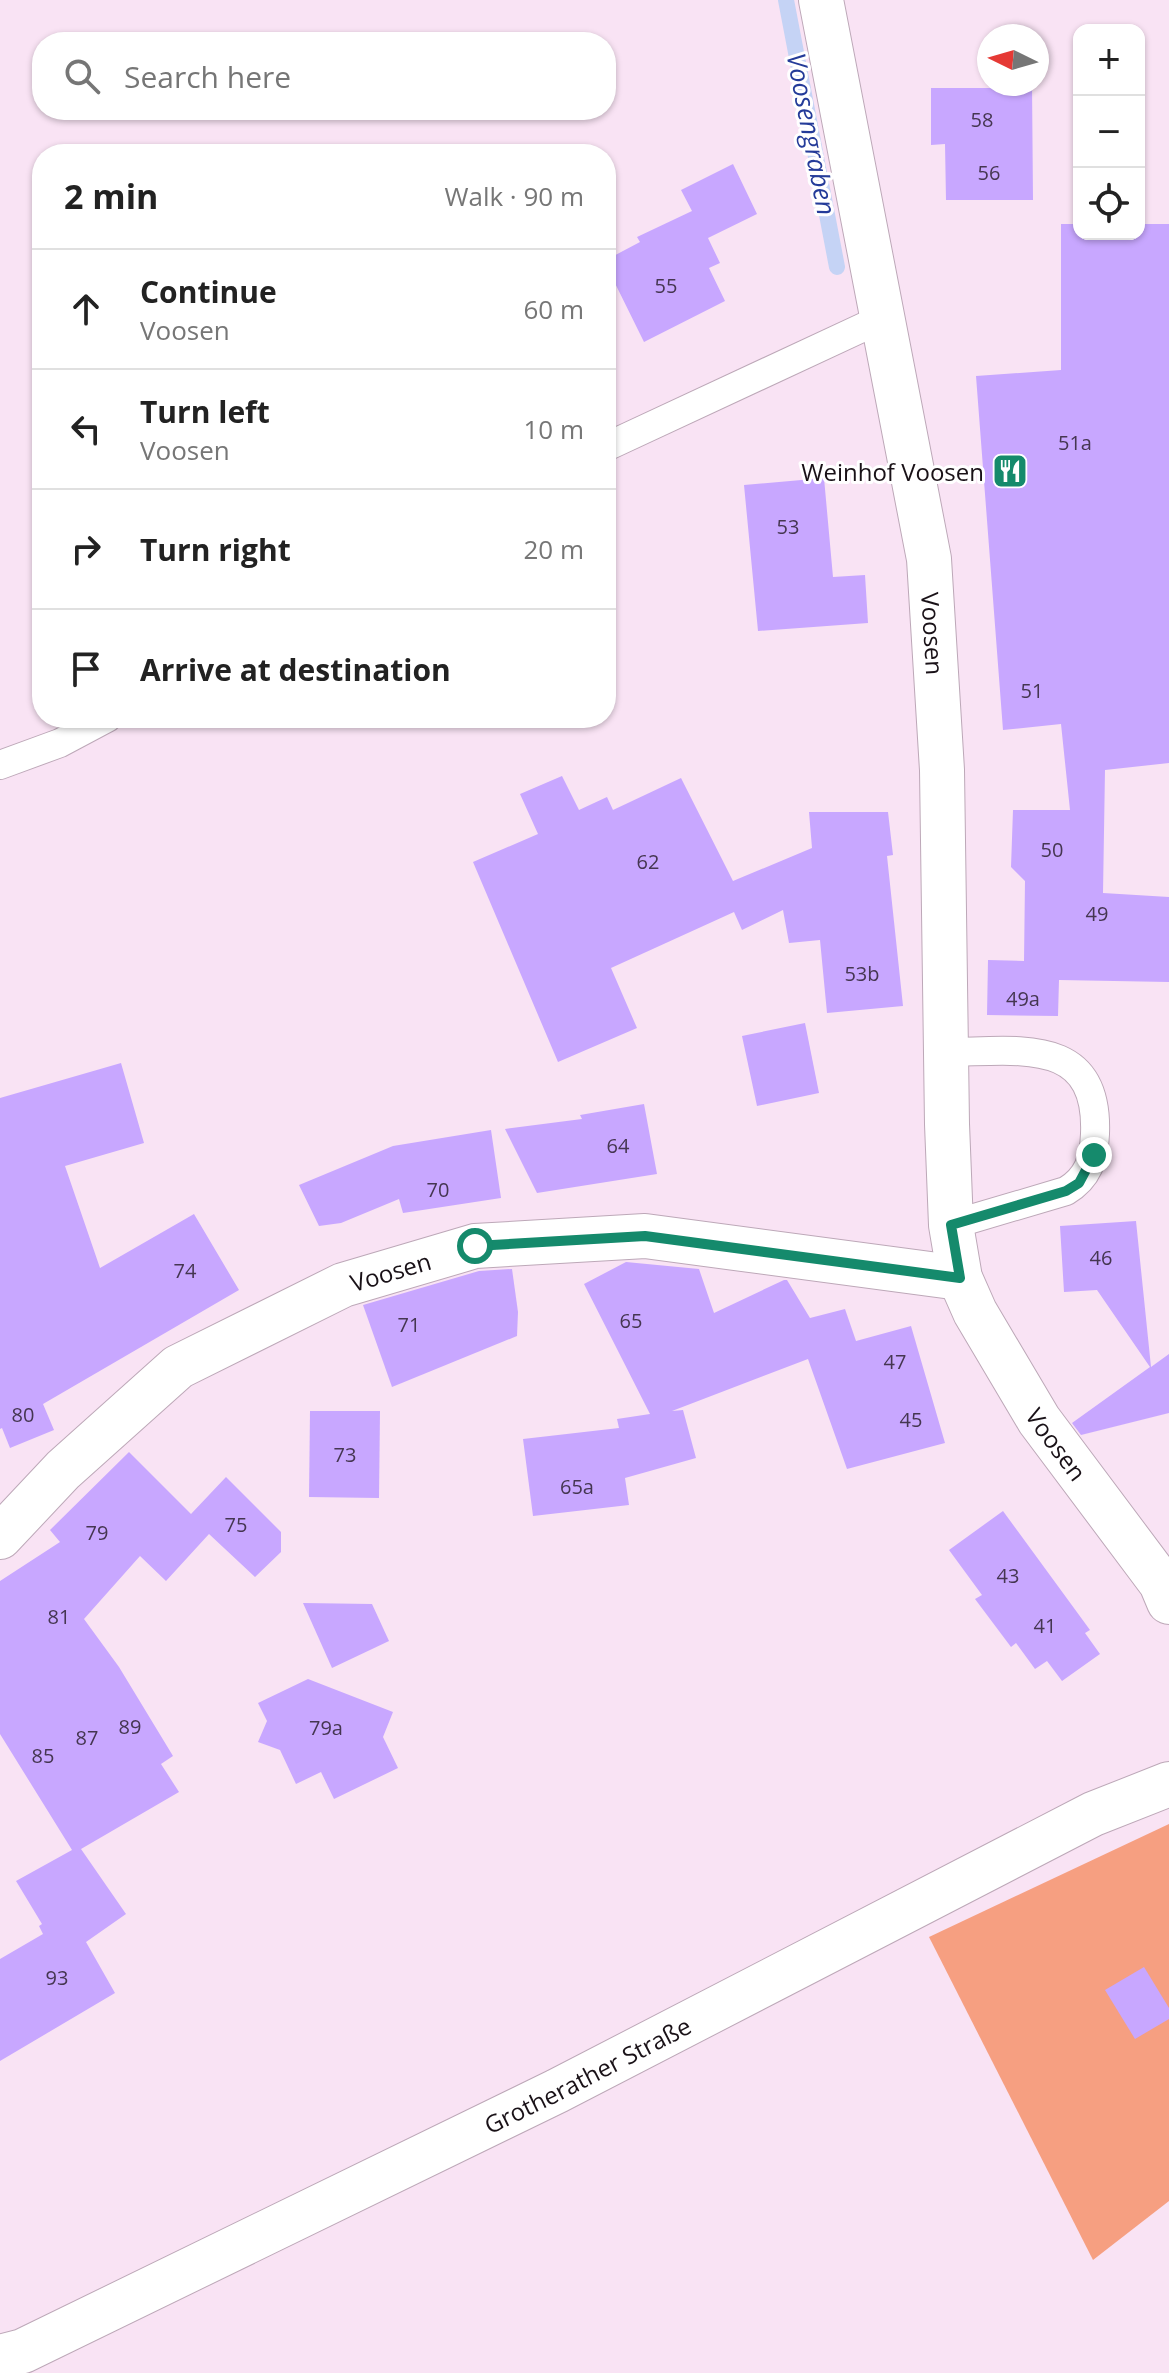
<!DOCTYPE html>
<html lang="en">
<head>
<meta charset="utf-8">
<style>
  body { margin:0; font-family:"Open Sans",sans-serif; background:#f6f6f6; color:#222 }
  .controls { position:absolute; right:24px; top:24px; display:grid; overflow:hidden; border-radius:16px; box-shadow:0 2px 6px #0004 }
  .controls button { width:72px; height:72px; display:grid; place-items:center; padding:0; border:0; border-bottom:2px solid #e0e0e0; background:#fff; color:#222; font:40px sans-serif }
  .compass { position:absolute; left:977px; top:24px; width:72px; height:72px; border-radius:50%; background:#fff; box-shadow:0 2px 6px #0004; rotate:275deg }
  .stop { position:absolute; width:24px; height:24px; margin:-18px; border:6px solid #158a6c; border-radius:50%; background:#fff }
  .stop.end { background:#158a6c; border-color:#fff; box-shadow:0 2px 8px #0008 }
  .list { margin:0; padding:0; list-style:none }
  h2 { display:flex; justify-content:space-between; align-items:center; height:104px; margin:0; padding:0 32px; font-size:34px }
  h2 small { font-size:26px; font-weight:400; color:#767676 }
  .list li { display:grid; grid-template-columns:52px 1fr auto; gap:24px; align-items:center; box-sizing:border-box; height:120px; padding:0 32px; border-top:2px solid #e0e0e0 }
  .list b { display:block; font-size:30px; white-space:nowrap }
  .list p { margin:0; font-size:26px; white-space:nowrap; color:#767676 }
  .list em { font-size:26px; font-style:normal; color:#767676 }
  .icon { flex:none; width:44px; height:44px; fill:none; stroke:currentColor; stroke-width:2; stroke-linecap:round; stroke-linejoin:round }
  .map { position:relative; flex:none; width:1169px; height:2373px; overflow:hidden }
  .search { position:absolute; background:#fff; box-shadow:0 2px 6px #0004; left:32px; top:32px; width:584px; height:88px; display:flex; align-items:center; gap:20px; box-sizing:border-box; padding:0 28px; border-radius:32px; color:#767676; font-size:30px }
  .panel { position:absolute; background:#fff; box-shadow:0 2px 6px #0004; left:32px; top:144px; width:584px; height:584px; border-radius:32px }
  .map>svg:first-child { display:block }
  .green { fill:#f69f81 }
  .lines { fill:none; stroke-linecap:round; stroke-linejoin:round }
  .stream { stroke:#c5d3f5; stroke-width:16 }
  .building { fill:#c8a7ff }
  .service-casing { stroke:#bda8b8; stroke-width:30 }
  .minor-casing { stroke:#bda8b8; stroke-width:46 }
  .tertiary-casing { stroke:#bda8b8; stroke-width:46 }
  .service { stroke:#fff; stroke-width:28 }
  .minor { stroke:#fff; stroke-width:44 }
  .tertiary { stroke:#fff; stroke-width:44 }
  .route { stroke:#158a6c; stroke-width:10 }
  .labels { text-anchor:middle; dominant-baseline:central; stroke-width:6; stroke-linejoin:round; paint-order:stroke }
  .number-label { font-size:20px; fill:#453651 }
  .poi-label { font-size:24px; fill:#191117; stroke:#fff; text-anchor:end }
  .street-label { font-size:24px; fill:#191117; stroke:#fff }
  .water-label { font-size:26px; font-style:italic; fill:#243b99; stroke:#fff }
</style>
</head>
<body>
<div class="map">
<svg width="1169" height="2373" viewBox="0 0 1169 2373">
  <rect width="100%" height="100%" fill="#f9e3f4"/>
  <path class="green" d="M1169,1824v377l-76,59 -164,-323z"/>
  <g class="lines">
    <path class="stream" d="M786,0l51,267"/>
  </g>
  <g class="building">
    <path d="M992,84h40l1,116h-87l-1,-56 -14,1v-57h61z"/>
    <path d="M733,164l24,50 -49,24 12,25 -11,5 16,33 -81,41 -38,-77v-5l34,-18 -3,-5 55,-26 -11,-21z"/>
    <path d="M1061,224h18v10h60v-10h30v539l-64,7 -2,123 66,4v85l-110,-2 -1,36 -71,-1 1,-55 36,1 1,-80 -14,-14 2,-57h57l-9,-86 -58,6 -27,-354 85,-6z"/>
    <path d="M824,478l9,99 32,-2 3,48 -110,8 -14,-146z"/>
    <path d="M562,776l17,34 28,-13 6,13 68,-32 52,103 79,-33 -3,-36h79l5,43 -6,1 16,150 -76,7 -7,-73 -31,3 -6,-33 -41,20 -8,-18 -123,56 26,60 -79,34 -85,-200 65,-28 -18,-40z"/>
    <path d="M805,1023l14,70 -62,13 -15,-70z"/>
    <path d="M121,1063l23,80 -79,23 35,102 94,-54 45,76 -196,114 11,26 -44,18 -8,-20 -2,1v-331z"/>
    <path d="M644,1104l13,70 -120,19 -32,-64 77,-10 -2,-4z"/>
    <path d="M491,1130l10,68 -98,15 -4,-14 -58,24 -22,3 -20,-41 94,-39z"/>
    <path d="M1136,1221l15,146 18,-13v59l-88,22 -9,-12 78,-56 -53,-77 -33,2 -4,-66z"/>
    <path d="M626,1262l73,7 15,44 70,-33h3l23,38 35,-9 11,32 55,-15 34,117 -98,26 -39,-110 -136,52 11,-1 13,48 -71,20 4,27 -96,11 -10,-77 96,-11 -2,-9 33,-5 -66,-130z"/>
    <path d="M512,1269l6,43 -1,24 -125,51 -29,-82 116,-34z"/>
    <path d="M310,1411h70l-1,87 -70,-1z"/>
    <path d="M129,1452l62,62 35,-37 55,55v20l-26,25 -46,-43 -43,47 -26,-25 -56,63 35,48 54,89 -12,8 18,28 -98,57 45,65 -40,28 29,51 -115,68v-102l43,-25 -4,-8 3,-2 -26,-43 56,-31 -72,-116v-153l60,-39 -10,-12z"/>
    <path d="M1003,1511l87,119 -5,3 15,21 -38,27 -15,-20 -12,8 -19,-26 -5,4 -36,-48 7,-4 -33,-45z"/>
    <path d="M303,1603l69,1 17,37 -57,27z"/>
    <path d="M308,1679l85,33 -10,25 15,31 -64,31 -13,-27 -25,12 -16,-34 -22,-8 9,-21 -9,-18z"/>
    <path d="M1144,1967l25,41v11l-34,20 -30,-49z"/>
  </g>
  <g class="lines">
    <defs>
      <g id="service">
        <path d="M606,447l277,-129"/>
        <path d="M0,765l60,-22 47,-25"/>
        <path d="M945,1052c71,0 154,-18 150,82 -1,25 -7,44 -29,57l-115,34"/>
      </g>
      <g id="minor">
        <path id="s1" d="M821,0l108,559 13,211 5,354 4,101 9,53 15,34 64,108 122,163 8,19"/>
        <path id="s2" d="M0,1537l63,-67 115,-103 165,-82 132,-39 170,-10 315,42"/>
      </g>
      <g id="tertiary">
        <path id="s3" d="M0,2357l23,-6 534,-260 536,-277 76,-30"/>
      </g>
    </defs>
    <use href="#service" class="service-casing"/>
    <use href="#minor" class="minor-casing"/>
    <use href="#tertiary" class="tertiary-casing"/>
    <use href="#service" class="service"/>
    <use href="#minor" class="minor"/>
    <use href="#tertiary" class="tertiary"/>
  </g>
  <g class="lines">
    <path class="route" d="M475,1246l170,-10 315,42 -9,-53 115,-34 13,-8 15,-28"/>
  </g>
  <defs>
    <symbol id="restaurant-square" viewBox="-11 -11 22 22"><rect x="-9" y="-9" width="18" height="18" rx="4" fill="#158a6c" stroke="#fff"/><path d="M-5-6h1v4h1v-4h1v4h1v-4h1v5L-1.5 .5V6h-2V.5L-5-1ZM5-6V6H3V1.5H1.5Q1.5-4 5-6Z" fill="#fff"/></symbol>
  </defs>
  <g fill-rule="evenodd">
    <use href="#restaurant-square" x="990" y="451" width="40" height="40"/>
  </g>
  <g class="labels">
    <g class="number-label">
      <text x="982" y="119">58</text>
      <text x="989" y="172">56</text>
      <text x="666" y="285">55</text>
      <text x="1075" y="442">51a</text>
      <text x="788" y="526">53</text>
      <text x="1032" y="690">51</text>
      <text x="1052" y="849">50</text>
      <text x="648" y="861">62</text>
      <text x="1097" y="913">49</text>
      <text x="862" y="973">53b</text>
      <text x="1023" y="998">49a</text>
      <text x="618" y="1145">64</text>
      <text x="438" y="1189">70</text>
      <text x="1101" y="1257">46</text>
      <text x="185" y="1270">74</text>
      <text x="631" y="1320">65</text>
      <text x="409" y="1324">71</text>
      <text x="895" y="1361">47</text>
      <text x="23" y="1414">80</text>
      <text x="911" y="1419">45</text>
      <text x="345" y="1454">73</text>
      <text x="577" y="1486">65a</text>
      <text x="236" y="1524">75</text>
      <text x="97" y="1532">79</text>
      <text x="1008" y="1575">43</text>
      <text x="59" y="1616">81</text>
      <text x="1045" y="1625">41</text>
      <text x="130" y="1726">89</text>
      <text x="326" y="1727">79a</text>
      <text x="87" y="1737">87</text>
      <text x="43" y="1755">85</text>
      <text x="57" y="1977">93</text>
    </g>
    <g class="poi-label">
      <text x="984" y="471">Weinhof Voosen</text>
    </g>
    <g class="street-label">
      <text stroke="none"><textPath href="#s1" startOffset="644">Voosen</textPath></text>
      <text stroke="none"><textPath href="#s2" startOffset="480">Voosen</textPath></text>
      <text stroke="none"><textPath href="#s1" startOffset="1482">Voosen</textPath></text>
      <text stroke="none"><textPath href="#s3" startOffset="652">Grotherather Straße</textPath></text>
    </g>
    <g class="water-label">
      <text transform="translate(812 134) rotate(79)">Voosengraben</text>
    </g>
  </g>
</svg>
<div class="controls">
<button>+</button>
<button>−</button>
<button><svg class="icon" aria-label="locate" viewBox="0 0 24 24"><circle cx="12" cy="12" r="6"/><path d="M12 2v4M12 18v4M2 12h4M18 12h4"/></svg></button>
</div>
<svg class="compass" viewBox="-18 -18 36 36"><path d="M0-13l5 13h-10z" fill="#e53935"/><path d="M0 13l5-13h-10z" fill="#767676"/></svg>
<div class="stop" style="left:475px;top:1246px"></div>
<div class="stop end" style="left:1094px;top:1155px"></div>
<div class="search"><svg class="icon" aria-label="search" viewBox="0 0 24 24"><circle cx="10" cy="10" r="6"/><path d="M15 15l6 6"/></svg>Search here</div>
<section class="panel">
<h2>2 min<small>Walk · 90 m</small></h2>
<ul class="list">
<li><svg class="icon" aria-label="ahead" viewBox="0 0 24 24"><path d="M12 20V5M6 11l6-6 6 6"/></svg><div><b>Continue</b><p>Voosen</p></div><em>60 m</em></li>
<li><svg class="icon" aria-label="left" viewBox="0 0 24 24"><path d="M17 20v-9H6M10 6l-5 5 5 5"/></svg><div><b>Turn left</b><p>Voosen</p></div><em>10 m</em></li>
<li><svg class="icon" aria-label="right" viewBox="0 0 24 24"><path d="M7 20v-9h11M14 6l5 5-5 5"/></svg><div><b>Turn right</b></div><em>20 m</em></li>
<li><svg class="icon" aria-label="arrive" viewBox="0 0 24 24"><path d="M6 21V4h12l-3 4 3 4H6"/></svg><div><b>Arrive at destination</b></div></li>
</ul>
</section>
</div>
</body>
</html>
